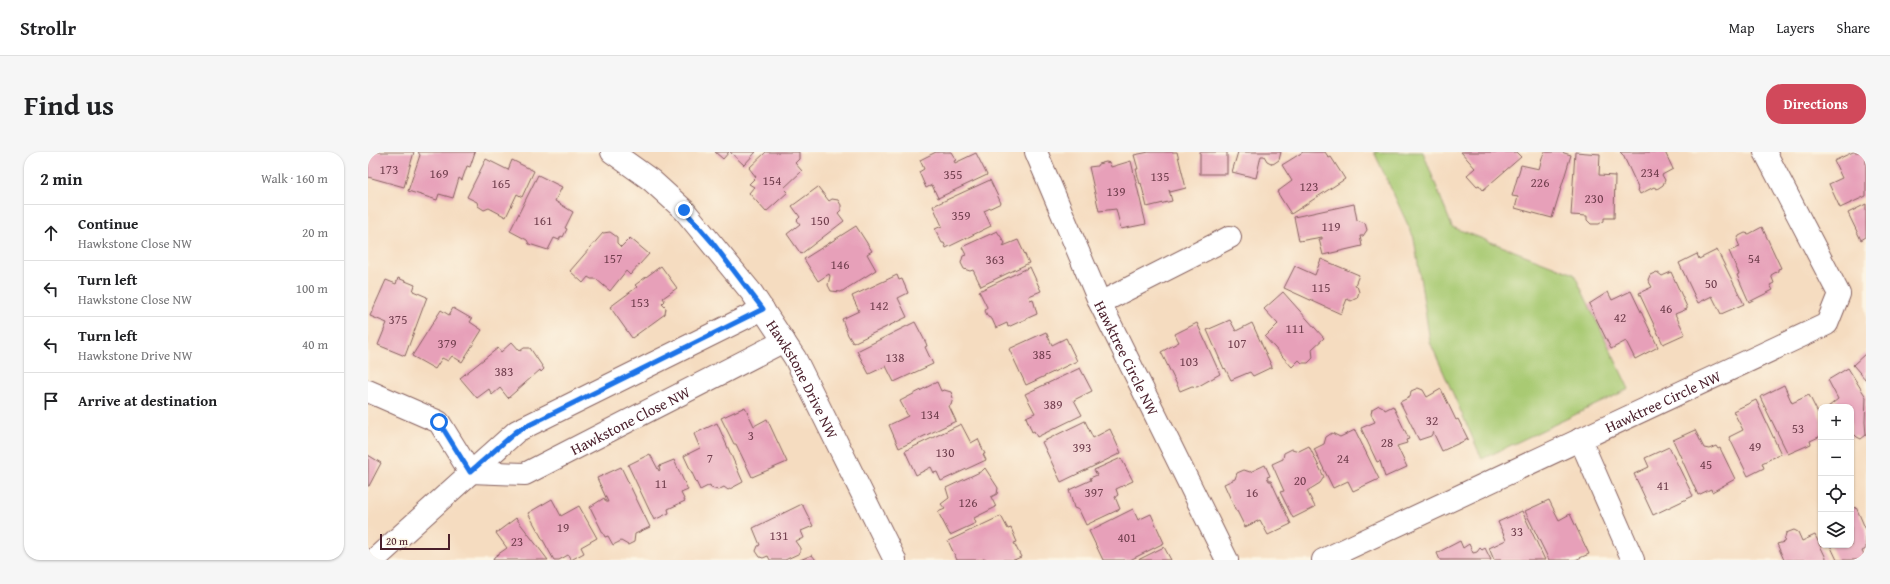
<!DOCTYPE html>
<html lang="en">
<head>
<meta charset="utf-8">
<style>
  body { margin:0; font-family:"Gentium Book Plus",serif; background:#f6f6f6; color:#202124 }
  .controls { position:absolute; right:12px; bottom:12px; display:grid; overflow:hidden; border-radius:8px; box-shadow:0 1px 3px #0004 }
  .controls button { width:36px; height:36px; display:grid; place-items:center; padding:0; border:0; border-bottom:1px solid #e0e0e0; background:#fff; color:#202124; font:20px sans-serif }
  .scale { position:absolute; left:12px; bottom:10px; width:70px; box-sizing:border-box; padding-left:4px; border:2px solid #4a1f2b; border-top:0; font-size:11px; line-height:14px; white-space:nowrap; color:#4a1f2b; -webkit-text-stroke:3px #fcf5e5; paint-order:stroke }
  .stop { position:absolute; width:12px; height:12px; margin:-9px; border:3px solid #1a73e8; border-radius:50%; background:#fff }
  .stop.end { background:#1a73e8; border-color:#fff; box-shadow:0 1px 4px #0008 }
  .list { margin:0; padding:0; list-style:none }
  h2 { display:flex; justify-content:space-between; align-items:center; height:52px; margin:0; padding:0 16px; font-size:17px }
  h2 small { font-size:13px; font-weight:400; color:#757577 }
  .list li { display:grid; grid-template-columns:26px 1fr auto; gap:12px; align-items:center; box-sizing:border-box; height:56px; padding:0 16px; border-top:1px solid #e0e0e0 }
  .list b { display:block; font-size:15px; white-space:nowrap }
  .list p { margin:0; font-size:13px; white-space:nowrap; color:#757577 }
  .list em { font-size:13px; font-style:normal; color:#757577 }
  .icon { flex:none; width:22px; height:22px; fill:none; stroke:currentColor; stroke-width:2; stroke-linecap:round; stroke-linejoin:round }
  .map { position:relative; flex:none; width:1498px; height:408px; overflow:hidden; border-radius:16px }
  header { display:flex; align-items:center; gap:24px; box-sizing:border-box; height:56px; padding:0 20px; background:#fff; border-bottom:1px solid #e0e0e0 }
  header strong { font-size:19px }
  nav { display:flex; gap:22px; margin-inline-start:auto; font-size:14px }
  .intro { display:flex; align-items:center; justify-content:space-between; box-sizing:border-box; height:96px; padding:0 24px }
  h1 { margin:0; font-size:28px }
  .button { padding:10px 18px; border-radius:16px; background:#d1495b; color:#fff; font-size:14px; font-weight:700 }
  main { display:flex; gap:24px; padding:0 24px }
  aside { flex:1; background:#fff; border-radius:16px; box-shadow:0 1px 3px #0004 }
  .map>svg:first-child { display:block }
  .green { fill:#a9ca73; stroke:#7a744f }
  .building { fill:#e7a0b9 }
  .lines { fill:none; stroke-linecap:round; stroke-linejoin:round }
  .street-casing { stroke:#86615f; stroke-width:24 }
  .secondary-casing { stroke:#86615f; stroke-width:24 }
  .street { stroke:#fff; stroke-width:22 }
  .secondary { stroke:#fff; stroke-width:22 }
  .route { stroke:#1a73e8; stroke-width:5 }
  .labels { text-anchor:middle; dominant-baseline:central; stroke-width:3.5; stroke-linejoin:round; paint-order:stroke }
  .number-label { font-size:13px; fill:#713f4e }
  .street-label { font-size:15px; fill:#4a1f2b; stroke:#fcf5e5 }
</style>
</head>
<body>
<header>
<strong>Strollr</strong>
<nav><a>Map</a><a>Layers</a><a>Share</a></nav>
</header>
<div class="intro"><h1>Find us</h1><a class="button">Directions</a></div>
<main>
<aside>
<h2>2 min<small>Walk · 160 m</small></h2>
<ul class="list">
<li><svg class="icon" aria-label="ahead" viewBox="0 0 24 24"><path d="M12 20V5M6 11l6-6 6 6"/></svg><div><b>Continue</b><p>Hawkstone Close NW</p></div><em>20 m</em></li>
<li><svg class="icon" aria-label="left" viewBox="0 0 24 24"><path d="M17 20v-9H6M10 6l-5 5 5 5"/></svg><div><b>Turn left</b><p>Hawkstone Close NW</p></div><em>100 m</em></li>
<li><svg class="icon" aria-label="left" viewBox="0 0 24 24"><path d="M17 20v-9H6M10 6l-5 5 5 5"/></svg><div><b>Turn left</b><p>Hawkstone Drive NW</p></div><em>40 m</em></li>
<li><svg class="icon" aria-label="arrive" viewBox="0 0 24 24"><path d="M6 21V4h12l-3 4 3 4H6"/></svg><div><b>Arrive at destination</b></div></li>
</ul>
</aside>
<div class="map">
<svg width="1498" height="408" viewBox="0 0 1498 408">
  <rect width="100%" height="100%" fill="#fcf5e5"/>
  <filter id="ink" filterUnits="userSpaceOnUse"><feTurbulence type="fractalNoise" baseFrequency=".025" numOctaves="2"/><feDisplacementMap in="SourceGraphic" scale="8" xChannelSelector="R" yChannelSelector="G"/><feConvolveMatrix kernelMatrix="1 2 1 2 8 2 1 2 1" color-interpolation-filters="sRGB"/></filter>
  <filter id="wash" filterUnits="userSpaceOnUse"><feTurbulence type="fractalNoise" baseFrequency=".012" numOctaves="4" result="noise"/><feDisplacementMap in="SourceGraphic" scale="16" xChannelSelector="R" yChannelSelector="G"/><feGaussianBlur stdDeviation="0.9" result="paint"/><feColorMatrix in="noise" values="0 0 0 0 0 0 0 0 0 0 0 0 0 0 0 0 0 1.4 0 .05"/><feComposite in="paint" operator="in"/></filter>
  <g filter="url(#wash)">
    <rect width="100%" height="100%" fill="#f5dcc0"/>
    <path class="green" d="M1006,0h49l29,75 122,47 55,115 -147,70 -52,-117 -16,-104z"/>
    <g id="blocks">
      <g class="building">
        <path d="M2,0h44l-10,35 -36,-10v-17z"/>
        <path d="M50,0h57l-5,15 -3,-1 -5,14 -3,-2 -6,20 -14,-4 -2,6 -29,-9 12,-36z"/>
        <path d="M347,0h14l-6,7z"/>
        <path d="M362,0h26l-12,13z"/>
        <path d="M398,0h33v7l-4,4 7,8 -18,17 4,4 -22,20 -17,-19 5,-6 -5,-3 7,-7 -7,-9z"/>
        <path d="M568,0h15l5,8 -2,1 1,2 21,-10 11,22 -49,23 -6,-13 -6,3 -7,-16 5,-3 -4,-9z"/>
        <path d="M781,0h28l9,36 -16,4 -1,-2 3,11 -25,6 -6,-24 -1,1 -4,-15h2l-4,-14z"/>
        <rect x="832" y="0" width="27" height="22"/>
        <path d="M870,0h43l-2,8 -6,4 -6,-3 -3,-5h-3l-5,22 -24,-6z"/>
        <path d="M935,0h22l4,6 2,-1 14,22 -54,35 -14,-22 15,-11 -10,-16z"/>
        <path d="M1093,0h55l5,5 -38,33 -4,-5 -2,1 -10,-11 8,-7z"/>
        <path d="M1176,0h17l10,3 -19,63 -37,-10 3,-11 -6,-1 9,-31 18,4z"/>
        <path d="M1207,0l25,2 -1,21 16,1 -1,42h-10v3l-5,3h-8l-4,-4v-4l-16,-1z"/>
        <path d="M1252,0h45l8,17 -11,6 3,5 -2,5 -6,4 -3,-2 -14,7 -2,-4 1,-1 -16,-34z"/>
        <path d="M1485,0h13v44l-26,12 -11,-24 13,-6 -8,-17z"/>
        <path d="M118,7l22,11 4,-10 22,11 -12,26 -5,-3 -11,23 -17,-9 -5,2 -6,-4 -1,-4 -10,-5z"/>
        <path d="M763,9l15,63 -25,5 -5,-20 -17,2 -10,-44 8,-1 1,-2 8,-2 4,1 1,4z"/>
        <path d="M170,23l24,12 -7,14 18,11 -8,16 2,1 -4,8 -2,-1 -2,4 -5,-2 -6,12 -19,-6 -2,-4 -17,-9z"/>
        <path d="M622,28l11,23 -17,8 7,15 -45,22 -2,-5h-2l-7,-14 7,-3 -9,-20z"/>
        <path d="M450,35l11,14 3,-2 6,1 3,5v5l-3,3 6,8 -43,33 -14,-20 13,-10 -3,-4 3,-3 -8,-11z"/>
        <path d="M986,52l3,16 8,3 2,7 -4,6h-3l2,10 -39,9 -4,-16h3v-2l-23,4 -5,-24z"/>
        <path d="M1498,52v33l-5,3 -13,-27z"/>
        <path d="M488,74l16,25 -5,3 9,16 -35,22 -10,-1 -3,-6 2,-9 -1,-2 -11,7 -14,-22z"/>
        <path d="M1394,75l19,41 -3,1v2l-7,4 3,8 -4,2 3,5 -24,12 -12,-27 2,-1 -10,-23 11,-4 -3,-7 2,-4 6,-3 4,1z"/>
        <path d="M629,79l8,12 -2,3 15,-6 11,23 -48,23 -8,-16 -3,1 -6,-2 -3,-6 2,-7 3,-1 -4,-8z"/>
        <path d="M242,80l7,5v6l4,4 9,-9 19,16 -19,21 -4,-4 -16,20 -14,-12h-5l-3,-2 -5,6 -13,-12 33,-38z"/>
        <path d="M1349,98l27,54 -23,10 -9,-18 -14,7 -19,-40 18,-9 2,5z"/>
        <path d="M953,107l38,16 -4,10 2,1 2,6 -2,6 -6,3 -4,-2 -6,15 -57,-26 11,-22 20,9z"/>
        <path d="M293,114l16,22 -14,10 2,3 -3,3 4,4 -1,6 -33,24 -22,-31 27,-20 -2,-2z"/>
        <path d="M662,115l11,24 -12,5 1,4 3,-1 4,15 -29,13 -1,-4 -11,5 -4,-9 -4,-2 -3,-6 2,-4 -8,-16z"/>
        <path d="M1289,120l5,4 9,-4 16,35v2l-12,5 10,20 -22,10 -24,-51 13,-6 -4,-7 2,-5z"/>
        <path d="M529,123l2,5 3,-1 6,14 -10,5 9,19 -54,26 -5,-8 -6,-16 17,-8 -7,-15z"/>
        <path d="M30,126l17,7 -2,6 14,6 -22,59 -27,-11 9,-22 -17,-7 16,-36 10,4z"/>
        <path d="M1263,139l27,56 -23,12 -9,-18 -15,8 -22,-45 19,-12 4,8z"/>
        <path d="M915,140l41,46 -12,11 1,9 -5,5h-6l-3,-3 -7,7 -27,-30 13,-13 -14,-15z"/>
        <path d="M85,156l19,11 -2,3 12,8 -20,32 -10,-6 -4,5 -6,-3 -7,11 -23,-13 29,-46 8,5z"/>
        <path d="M862,168l6,11 16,-8 20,44 -19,9 -3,-4 -19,8 -6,-12 -1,1 -17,-39z"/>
        <path d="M547,170l11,21 1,3 -2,1 8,17 -39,18 -8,-16 -17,8 -12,-23z"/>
        <path d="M829,171l23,51 -23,13 -5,-1 -12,5 -19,-39 18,-10 -4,-8z"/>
        <path d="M678,180l6,13 14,-7 11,23 -51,24 -17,-36z"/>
        <path d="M144,190l8,9 4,-3h6l14,21 -3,3 -1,-2 -32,28 -8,-10 -8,7 -3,-6 -12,9 -17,-20 38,-30 3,4z"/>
        <path d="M1498,201v27l-13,-15z"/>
        <path d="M712,216l12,23 -18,9 8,15 -45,22 -3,-6 -2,1 -6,-15 9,-4 -10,-19z"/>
        <path d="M1480,216l18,29 -1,25 1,13 -5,4 -4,-2 -2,-2 -4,3v-31h-23l10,-8 -10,-19z"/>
        <path d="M569,230l4,9 3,-1 7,2 2,6 -2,7 -2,1 7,15 -57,27 -10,-23 19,-9 -8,-15z"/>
        <path d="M1416,233l8,18 17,-8 12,24v17l-11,5 1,3 -23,10 -28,-57z"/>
        <path d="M1050,236l5,2 4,7 14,-8 15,31 2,-1 10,20 -26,12 -9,-19 -2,4 -12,4 -19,-38 10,-5 1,-6z"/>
        <path d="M1388,248l25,54 -19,9 2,5 -16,8 -19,-39 14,-7 -10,-19z"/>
        <path d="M1011,253l4,2 2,3 8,-4 16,33 -3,1 1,3 -10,3 10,21 -22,10 -5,-16 -3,1 -16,-34 14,-6 -4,-8 1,-5z"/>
        <path d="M377,255l9,19 13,-7 20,43 -35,15 -16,-33h-2l-13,-26z"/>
        <path d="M717,269l8,17 17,-9 11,24 -60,29 -19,-40z"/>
        <path d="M349,271l26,59 -15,8 -4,-3 -6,3 -7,-2 -1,-3 -10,5 -16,-34 16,-8 -6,-14z"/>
        <path d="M593,272l10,19 7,-4 7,15h-2l3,6 -45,21 -4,-9 -3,1 -3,-6 -15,8 -11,-24z"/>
        <path d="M987,278l24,49 -26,12 -5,-10 -15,7 -19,-39 10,-5 2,-7 6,-4 8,4z"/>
        <path d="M1327,278l9,18 5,1 7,-3 2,3 2,-1 15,31 -23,13 -1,-3 -13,6 -25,-55z"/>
        <path d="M941,294l15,31 -4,6 -13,8 8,16 -22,11 -13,-26 4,-1 -12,-27 11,-5 1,-6 8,-4 7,2z"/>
        <path d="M1301,295l24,49 -40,19 -19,-41 15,-7 -4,-9z"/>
        <path d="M282,302l9,17 1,-1 -1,-4 15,-6 14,30 -7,3 4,8 -17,8 1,4 -15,7 -26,-55z"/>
        <path d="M0,303l13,8 -12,23h-1z"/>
        <path d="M753,306l12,23 -17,8 2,6 -3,2 5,12 -34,16 -7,-15 -5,-2 -5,-18 22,-10 -1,-2 7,-3 -3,-5z"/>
        <path d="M897,313l5,11 -3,1 2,4h2l20,43 -23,11 -8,-15 -15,7 -8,-16h-1l-12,-27 11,-5 2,-6 7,-3 6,2z"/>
        <path d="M253,315l29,60 -15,7 -1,8 -6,3 -7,-4 -8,4 -5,-9 -3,1 -15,-30 14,-9 2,4h2l-11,-24z"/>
        <path d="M617,316l13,20 -1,6 -6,3 5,10 -22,11 2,5 -26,12 -12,-23 7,-3 -4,-5 8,-6 -3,-10 36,-17z"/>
        <path d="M184,347l9,17 18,-10 18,32 -16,9 3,6 -13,7 -3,-5 -9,5h-5l-26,-47z"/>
        <path d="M1181,348l10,20 11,-6 19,40 -14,6h-26l-24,-49z"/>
        <path d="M434,352l11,22 -12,5 3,7 -9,3 5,7v5l-15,7h-15l-2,-4 -5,2 -3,-1 -4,-6 2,-5 2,-1 -7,-17z"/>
        <path d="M1488,355l10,23v19l-4,2 4,9h-29l-7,-15h21v-36z"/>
        <path d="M765,357l5,11 13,-6 13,29 -34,17h-27l-14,-29z"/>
        <path d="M1154,359l23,49h-51l-5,-12 17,-8 -8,-18z"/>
        <path d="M633,364l7,13 3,-1 6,14 -3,1 7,14 -7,3h-28l-1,-2 -3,2h-25l-9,-19z"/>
        <path d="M148,366l32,42h-55l1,-3 13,-9 -11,-15z"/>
        <path d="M1426,378l4,2 4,9 13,-6 12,25h-43l-7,-16 7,-2 2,-9z"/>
        <path d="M1092,389l3,7 6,-4 4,9 4,-1 3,-4 2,2 3,-2 6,12h-51l-3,-7z"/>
        <path d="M796,395l7,13h-33z"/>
        <path d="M444,403l4,5h-16z"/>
      </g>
    </g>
  </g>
  <g filter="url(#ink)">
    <use href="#blocks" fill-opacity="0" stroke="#86615f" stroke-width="1"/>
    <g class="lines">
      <defs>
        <g id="street">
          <path id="s1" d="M668,0l64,151 127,257"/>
          <path d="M732,151l130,-66"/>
          <path d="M0,239l71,31 31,50"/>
          <path d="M1212,287l53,121"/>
          <path id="s2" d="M102,320l55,2 259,-133"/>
          <path d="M6,408l143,-129 246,-122"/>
          <path id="s3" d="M955,408l504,-236 12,-30 -74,-142"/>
        </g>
        <g id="secondary">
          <path id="s4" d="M244,0l39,28 33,30 68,83 43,65 100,202"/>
        </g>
      </defs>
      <use href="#street" class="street-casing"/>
      <use href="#secondary" class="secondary-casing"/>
      <use href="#street" class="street"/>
      <use href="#secondary" class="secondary"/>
    </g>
  </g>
  <g class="lines" filter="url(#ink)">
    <path class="route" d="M71,270l31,50 47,-41 246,-122 -51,-67 -28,-32"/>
  </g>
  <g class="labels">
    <g class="number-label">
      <text x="21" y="17">173</text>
      <text x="1282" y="20">234</text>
      <text x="71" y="21">169</text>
      <text x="585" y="22">355</text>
      <text x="792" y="24">135</text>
      <text x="404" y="28">154</text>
      <text x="1172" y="30">226</text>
      <text x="133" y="31">165</text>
      <text x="941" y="34">123</text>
      <text x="748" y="39">139</text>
      <text x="1226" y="46">230</text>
      <text x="593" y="63">359</text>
      <text x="175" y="68">161</text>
      <text x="452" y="68">150</text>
      <text x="963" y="74">119</text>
      <text x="245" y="106">157</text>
      <text x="1386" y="106">54</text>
      <text x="627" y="107">363</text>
      <text x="472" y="112">146</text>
      <text x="1343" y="131">50</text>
      <text x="953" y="135">115</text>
      <text x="272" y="150">153</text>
      <text x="511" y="153">142</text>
      <text x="1298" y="156">46</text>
      <text x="1252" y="165">42</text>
      <text x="30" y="167">375</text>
      <text x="927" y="176">111</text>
      <text x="79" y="191">379</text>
      <text x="869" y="191">107</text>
      <text x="674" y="202">385</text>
      <text x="527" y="205">138</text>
      <text x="821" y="209">103</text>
      <text x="136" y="219">383</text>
      <text x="685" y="252">389</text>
      <text x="562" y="262">134</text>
      <text x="1064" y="268">32</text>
      <text x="1430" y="276">53</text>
      <text x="383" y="283">3</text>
      <text x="1019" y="290">28</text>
      <text x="1387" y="294">49</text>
      <text x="714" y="295">393</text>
      <text x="577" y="300">130</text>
      <text x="342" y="306">7</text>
      <text x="975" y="306">24</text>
      <text x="1338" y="312">45</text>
      <text x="932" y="328">20</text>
      <text x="293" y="331">11</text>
      <text x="1295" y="333">41</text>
      <text x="726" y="340">397</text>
      <text x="884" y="340">16</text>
      <text x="600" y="350">126</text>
      <text x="195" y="375">19</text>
      <text x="1149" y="379">33</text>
      <text x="411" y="383">131</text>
      <text x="759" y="385">401</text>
      <text x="149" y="389">23</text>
    </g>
    <g class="street-label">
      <text stroke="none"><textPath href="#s1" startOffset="225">Hawktree Circle NW</textPath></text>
      <text stroke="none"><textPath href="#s4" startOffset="300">Hawkstone Drive NW</textPath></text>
      <text stroke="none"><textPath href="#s3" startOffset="375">Hawktree Circle NW</textPath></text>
      <text stroke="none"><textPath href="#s2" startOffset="173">Hawkstone Close NW</textPath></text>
    </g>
  </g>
</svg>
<div class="controls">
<button>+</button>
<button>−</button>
<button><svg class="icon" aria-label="locate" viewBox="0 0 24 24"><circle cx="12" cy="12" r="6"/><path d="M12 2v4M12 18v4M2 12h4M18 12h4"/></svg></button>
<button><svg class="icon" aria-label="layers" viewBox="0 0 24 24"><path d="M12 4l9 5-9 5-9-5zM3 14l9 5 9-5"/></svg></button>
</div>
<div class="scale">20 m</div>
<div class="stop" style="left:71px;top:270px"></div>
<div class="stop end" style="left:316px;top:58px"></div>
</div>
</main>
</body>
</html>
